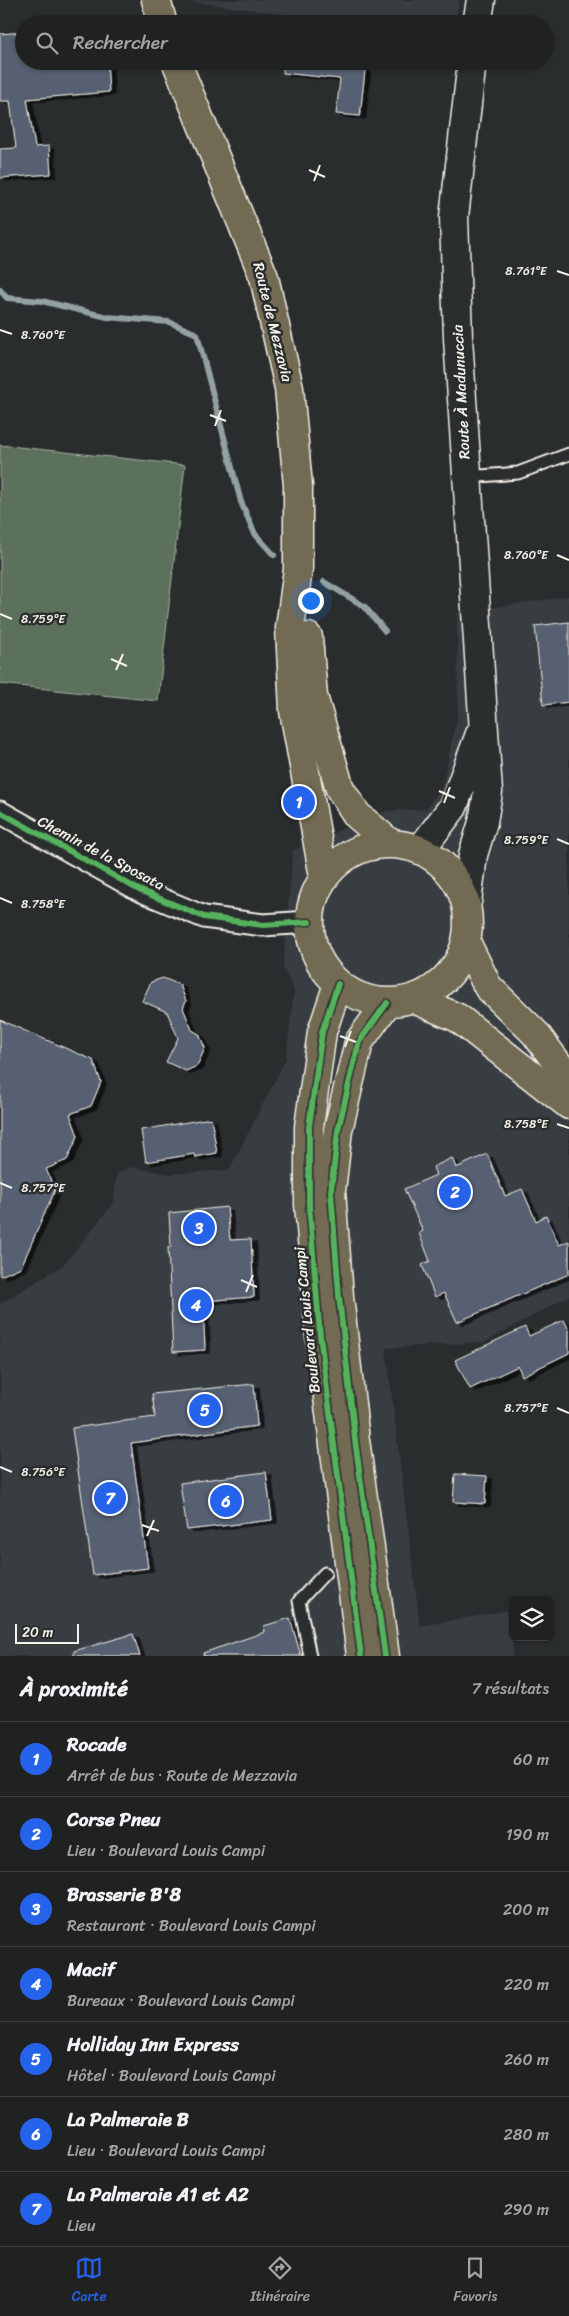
<!DOCTYPE html>
<html lang="fr">
<head>
<meta charset="utf-8">
<style>
  body { margin:0; font-family:Sriracha,sans-serif; background:#2d2f2f; color:#f1f3f6 }
  .controls { position:absolute; right:15px; bottom:15px; display:grid; overflow:hidden; border-radius:8px; box-shadow:0 1px 4px #0004 }
  .controls button { width:45px; height:45px; display:grid; place-items:center; padding:0; border:0; border-bottom:1px solid #3d3f40; background:#202222; color:#f1f3f6; font:25px sans-serif }
  .scale { position:absolute; left:15px; bottom:12px; width:64px; box-sizing:border-box; padding-left:5px; border:2px solid #f4f1e8; border-top:0; font-size:14px; line-height:18px; white-space:nowrap; color:#f4f1e8; -webkit-text-stroke:4px #2a2d2e; paint-order:stroke }
  .you { position:absolute; left:310px; top:600px; width:18px; height:18px; margin:-12px; border:4px solid #fff; border-radius:50%; background:#1a73e8; box-shadow:0 0 0 8px #1a73e833 }
  .badge { display:grid; place-items:center; width:32px; height:32px; border-radius:50%; background:#2563eb; color:#fff; font-size:16px; font-weight:700 }
  .pin { position:absolute; translate:-50% -50%; border:2px solid #fff; box-shadow:0 1px 5px #0006 }
  .list { margin:0; padding:0; list-style:none }
  h2 { display:flex; justify-content:space-between; align-items:center; height:65px; margin:0; padding:0 20px; font-size:21px }
  h2 small { font-size:16px; font-weight:400; color:#a2a4a5 }
  .list li { display:grid; grid-template-columns:32px 1fr auto; gap:15px; align-items:center; box-sizing:border-box; height:75px; padding:0 20px; border-top:1px solid #3d3f40 }
  .list b { display:block; font-size:19px; white-space:nowrap }
  .list p { margin:0; font-size:16px; white-space:nowrap; color:#a2a4a5 }
  .list em { font-size:16px; font-style:normal; color:#a2a4a5 }
  .icon { flex:none; width:28px; height:28px; fill:none; stroke:currentColor; stroke-width:2; stroke-linecap:round; stroke-linejoin:round }
  .map { position:relative; flex:none; width:569px; height:1656px; overflow:hidden }
  .search { position:absolute; background:#202222; box-shadow:0 1px 4px #0004; left:15px; right:15px; top:15px; height:55px; display:flex; align-items:center; gap:12px; box-sizing:border-box; padding:0 18px; border-radius:28px; color:#a2a4a5; font-size:19px }
  .sheet { height:590px; background:#202222 }
  nav { display:flex; justify-content:space-around; align-items:center; box-sizing:border-box; height:70px; border-top:1px solid #3d3f40; background:#202222; font-size:14px; color:#a2a4a5 }
  nav a { display:grid; justify-items:center; gap:2px }
  nav .on { color:#2563eb }
  .map>svg:first-child { display:block }
  .built { fill:#383d42 }
  .green { fill:#5c715c; stroke:#a8b1a2 }
  .lines { fill:none; stroke-linecap:round; stroke-linejoin:round }
  .stream { stroke:#94a1a3; stroke-width:6 }
  .building { fill:#576172; stroke:#f4f1e8; filter:url(#shadow) }
  .service-casing { stroke:#f4f1e8; stroke-width:15 }
  .minor-casing { stroke:#f4f1e8; stroke-width:25 }
  .secondary-casing { stroke:#f4f1e8; stroke-width:31 }
  .primary-casing { stroke:#f4f1e8; stroke-width:31 }
  .service { stroke:#2a2d2e; stroke-width:11 }
  .minor { stroke:#2a2d2e; stroke-width:21 }
  .secondary { stroke:#2a2d2e; stroke-width:28 }
  .primary { stroke:#736b52; stroke-width:28 }
  .cycleway-casing { stroke:#2a2d2e; stroke-width:9 }
  .cycleway { stroke:#56b35d; stroke-width:6 }
  .ticks { fill:none; stroke:#f4f1e8; stroke-width:2 }
  .labels { text-anchor:middle; dominant-baseline:central; stroke-width:5; stroke-linejoin:round; paint-order:stroke }
  .street-label { font-size:15px; fill:#f4f1e8; stroke:#2a2d2e }
  .ticks-label { font-size:12px; text-anchor:middle; fill:#f4f1e8; stroke:#2a2d2e; stroke-width:5; stroke-linejoin:round; paint-order:stroke }
</style>
</head>
<body>
<div class="map">
<svg width="569" height="1656" viewBox="0 0 569 1656">
  <defs>
    <filter id="shadow"><feDropShadow dx="5.5" dy="3" stdDeviation="0" flood-color="#0009"/></filter>
  </defs>
  <rect width="100%" height="100%" fill="#2a2d2e"/>
  <filter id="ink" filterUnits="userSpaceOnUse"><feTurbulence type="fractalNoise" baseFrequency=".02" numOctaves="2"/><feDisplacementMap in="SourceGraphic" scale="10" xChannelSelector="R" yChannelSelector="G"/><feConvolveMatrix kernelMatrix="1 2 1 2 8 2 1 2 1" color-interpolation-filters="sRGB"/></filter>
  <g filter="url(#ink)">
    <g class="built">
      <path d="M181,0h278l-4,24h-99z"/>
      <path d="M569,596v700l-84,46 -99,6 34,278 90,-16 3,46h-513v-352l63,-39 50,-61 4,-30 13,-7 40,7 59,-4 57,-111 8,-68 -11,-24 10,-117 93,-39 40,-2 16,-22 16,-74 -1,-100z"/>
    </g>
    <path class="green" d="M0,445l185,20 -27,236 -158,-17z"/>
    <g class="lines">
      <g class="stream">
        <path d="M0,290l7,8 35,3 65,16 62,5 28,12 44,168 14,32 19,21"/>
        <path d="M324,582l40,24 21,25"/>
      </g>
    </g>
    <g class="building">
      <path d="M24,32v29h83l2,31 -82,7 8,48 14,-1 2,28 -51,4v-29l16,-1 -6,-47h-10v-67z"/>
      <path d="M283,61h83l-6,55 -24,-2 4,-35 -57,-6z"/>
      <path d="M569,622v80l-26,3 -8,-79z"/>
      <path d="M163,978l17,7 6,16 -3,7 9,22 7,4 6,14 -8,18 -11,5 -20,-9 12,-24 -11,-26 -25,-11 9,-19z"/>
      <path d="M0,1020l93,40 8,22 -10,24 -21,8 8,22 -11,24 -21,9 9,21 -34,77 -21,9z"/>
      <path d="M211,1118l6,35 -22,4 -1,-3 -48,8 -5,-32z"/>
      <path d="M487,1154l18,42 17,-7 14,32 10,-5 13,29 10,-4v33l-112,48 -13,-29 -9,4 -13,-32 8,-4 -11,-28 4,-2 -19,-42 32,-14 -3,-8 19,-9 4,10z"/>
      <path d="M227,1207l3,33 21,-1 3,58 -51,4 2,49 -32,2 -5,-105h3l-2,-34z"/>
      <path d="M564,1320l5,10v23l-47,23 -4,-10 -48,23 -15,-29 70,-33 4,9z"/>
      <path d="M254,1384l3,42 -126,17 17,125 -55,7 -21,-147 83,-11 -3,-23z"/>
      <path d="M266,1472l6,48 -85,10 -7,-47z"/>
      <path d="M455,1474l32,2 -2,28 -32,-2z"/>
      <path d="M290,1618l11,38h-97l-1,-3 62,-21 -1,-6z"/>
      <path d="M133,1634l7,22h-66v-5z"/>
    </g>
    <g class="lines">
      <defs>
        <g id="service">
          <path d="M467,477l51,-4 51,-19"/>
          <path d="M310,1656l-11,-55 26,-28"/>
        </g>
        <path id="minor" d="M0,812l139,78 65,27 59,8 46,-3"/>
        <g id="secondary">
          <path d="M477,24l4,-24"/>
          <path d="M421,849l32,-42 27,-73"/>
          <path d="M467,902l6,-47 10,-33 5,-30 -30,-454 -4,-121 18,-156"/>
        </g>
        <g id="primary">
          <path d="M156,0l7,24"/>
          <path d="M176,61l88,216 25,111 9,98v83l-8,59 4,83 30,166"/>
          <path d="M308,637l5,59 27,93 17,26 33,28"/>
          <circle cx="389" cy="923" r="79"/>
          <path d="M467,944l21,43 47,46 34,46"/>
          <path d="M338,984l-16,48 -13,95v77l11,131 41,321"/>
          <path d="M414,999l44,19 111,87"/>
          <path d="M385,1656l-30,-216 -16,-144 -8,-105 7,-61 21,-88 28,-39"/>
        </g>
      </defs>
      <use href="#service" class="service-casing"/>
      <use href="#minor" class="minor-casing"/>
      <use href="#secondary" class="secondary-casing"/>
      <use href="#primary" class="primary-casing"/>
      <use href="#service" class="service"/>
      <use href="#minor" class="minor"/>
      <use href="#secondary" class="secondary"/>
      <use href="#primary" class="primary"/>
      <defs>
        <g id="cycleway">
          <path d="M0,812l139,78 65,27 59,8 46,-3"/>
          <path d="M338,984l-16,48 -13,95v77l11,131 41,321"/>
          <path d="M385,1656l-30,-216 -16,-144 -8,-105 7,-61 21,-88 28,-39"/>
        </g>
      </defs>
      <use href="#cycleway" class="cycleway-casing"/>
      <use href="#cycleway" class="cycleway"/>
    </g>
  </g>
  <path class="ticks" d="M309,170l16,7M314,181l6,-16M557,271l12,4M0,330l12,4M210,415l16,6M215,426l6,-16M557,555l12,5M0,614l12,5M111,659l16,7M116,670l7,-16M439,791l16,7M444,803l6,-16M557,839l12,5M0,898l12,5M340,1036l16,6M345,1047l6,-16M557,1124l12,4M0,1183l12,5M241,1280l16,7M246,1292l7,-17M557,1408l12,5M0,1467l12,5M142,1525l17,6M147,1536l7,-16"/>
  <g class="labels">
    <g class="street-label">
      <text transform="translate(273 322) rotate(76)">Route de Mezzavia</text>
      <text transform="translate(461 392) rotate(-93)">Route À Madunuccia</text>
      <text transform="translate(101 853) rotate(28)">Chemin de la Sposata</text>
      <text transform="translate(307 1320) rotate(-96)">Boulevard Louis Campi</text>
    </g>
  </g>
  <g class="ticks-label">
    <text x="526" y="275">8.761°E</text>
    <text x="43" y="339">8.760°E</text>
    <text x="526" y="559">8.760°E</text>
    <text x="43" y="623">8.759°E</text>
    <text x="526" y="844">8.759°E</text>
    <text x="43" y="908">8.758°E</text>
    <text x="526" y="1128">8.758°E</text>
    <text x="43" y="1192">8.757°E</text>
    <text x="526" y="1412">8.757°E</text>
    <text x="43" y="1476">8.756°E</text>
  </g>
</svg>
<div class="controls">
<button><svg class="icon" aria-label="layers" viewBox="0 0 24 24"><path d="M12 4l9 5-9 5-9-5zM3 14l9 5 9-5"/></svg></button>
</div>
<div class="scale">20 m</div>
<div class="you"></div>
<div class="pin badge" style="left:299px;top:802px">1</div>
<div class="pin badge" style="left:455px;top:1192px">2</div>
<div class="pin badge" style="left:199px;top:1228px">3</div>
<div class="pin badge" style="left:196px;top:1305px">4</div>
<div class="pin badge" style="left:205px;top:1410px">5</div>
<div class="pin badge" style="left:226px;top:1501px">6</div>
<div class="pin badge" style="left:110px;top:1498px">7</div>
<div class="search"><svg class="icon" aria-label="search" viewBox="0 0 24 24"><circle cx="10" cy="10" r="6"/><path d="M15 15l6 6"/></svg>Rechercher</div>
</div>
<section class="sheet">
<h2>À proximité<small>7 résultats</small></h2>
<ul class="list">
<li><span class="badge">1</span><div><b>Rocade</b><p>Arrêt de bus · Route de Mezzavia</p></div><em>60 m</em></li>
<li><span class="badge">2</span><div><b>Corse Pneu</b><p>Lieu · Boulevard Louis Campi</p></div><em>190 m</em></li>
<li><span class="badge">3</span><div><b>Brasserie B'8</b><p>Restaurant · Boulevard Louis Campi</p></div><em>200 m</em></li>
<li><span class="badge">4</span><div><b>Macif</b><p>Bureaux · Boulevard Louis Campi</p></div><em>220 m</em></li>
<li><span class="badge">5</span><div><b>Holliday Inn Express</b><p>Hôtel · Boulevard Louis Campi</p></div><em>260 m</em></li>
<li><span class="badge">6</span><div><b>La Palmeraie B</b><p>Lieu · Boulevard Louis Campi</p></div><em>280 m</em></li>
<li><span class="badge">7</span><div><b>La Palmeraie A1 et A2</b><p>Lieu</p></div><em>290 m</em></li>
</ul>
</section>
<nav>
<a class="on"><svg class="icon" aria-label="map" viewBox="0 0 24 24"><path d="M3 6l6-2 6 2 6-2v14l-6 2-6-2-6 2zM9 4v14M15 6v14"/></svg>Carte</a>
<a><svg class="icon" aria-label="directions" viewBox="0 0 24 24"><path d="M12 3l9 9-9 9-9-9zM9 14v-3h6M13 9l2 2-2 2"/></svg>Itinéraire</a>
<a><svg class="icon" aria-label="saved" viewBox="0 0 24 24"><path d="M7 4h10v16l-5-4-5 4z"/></svg>Favoris</a>
</nav>
</body>
</html>
